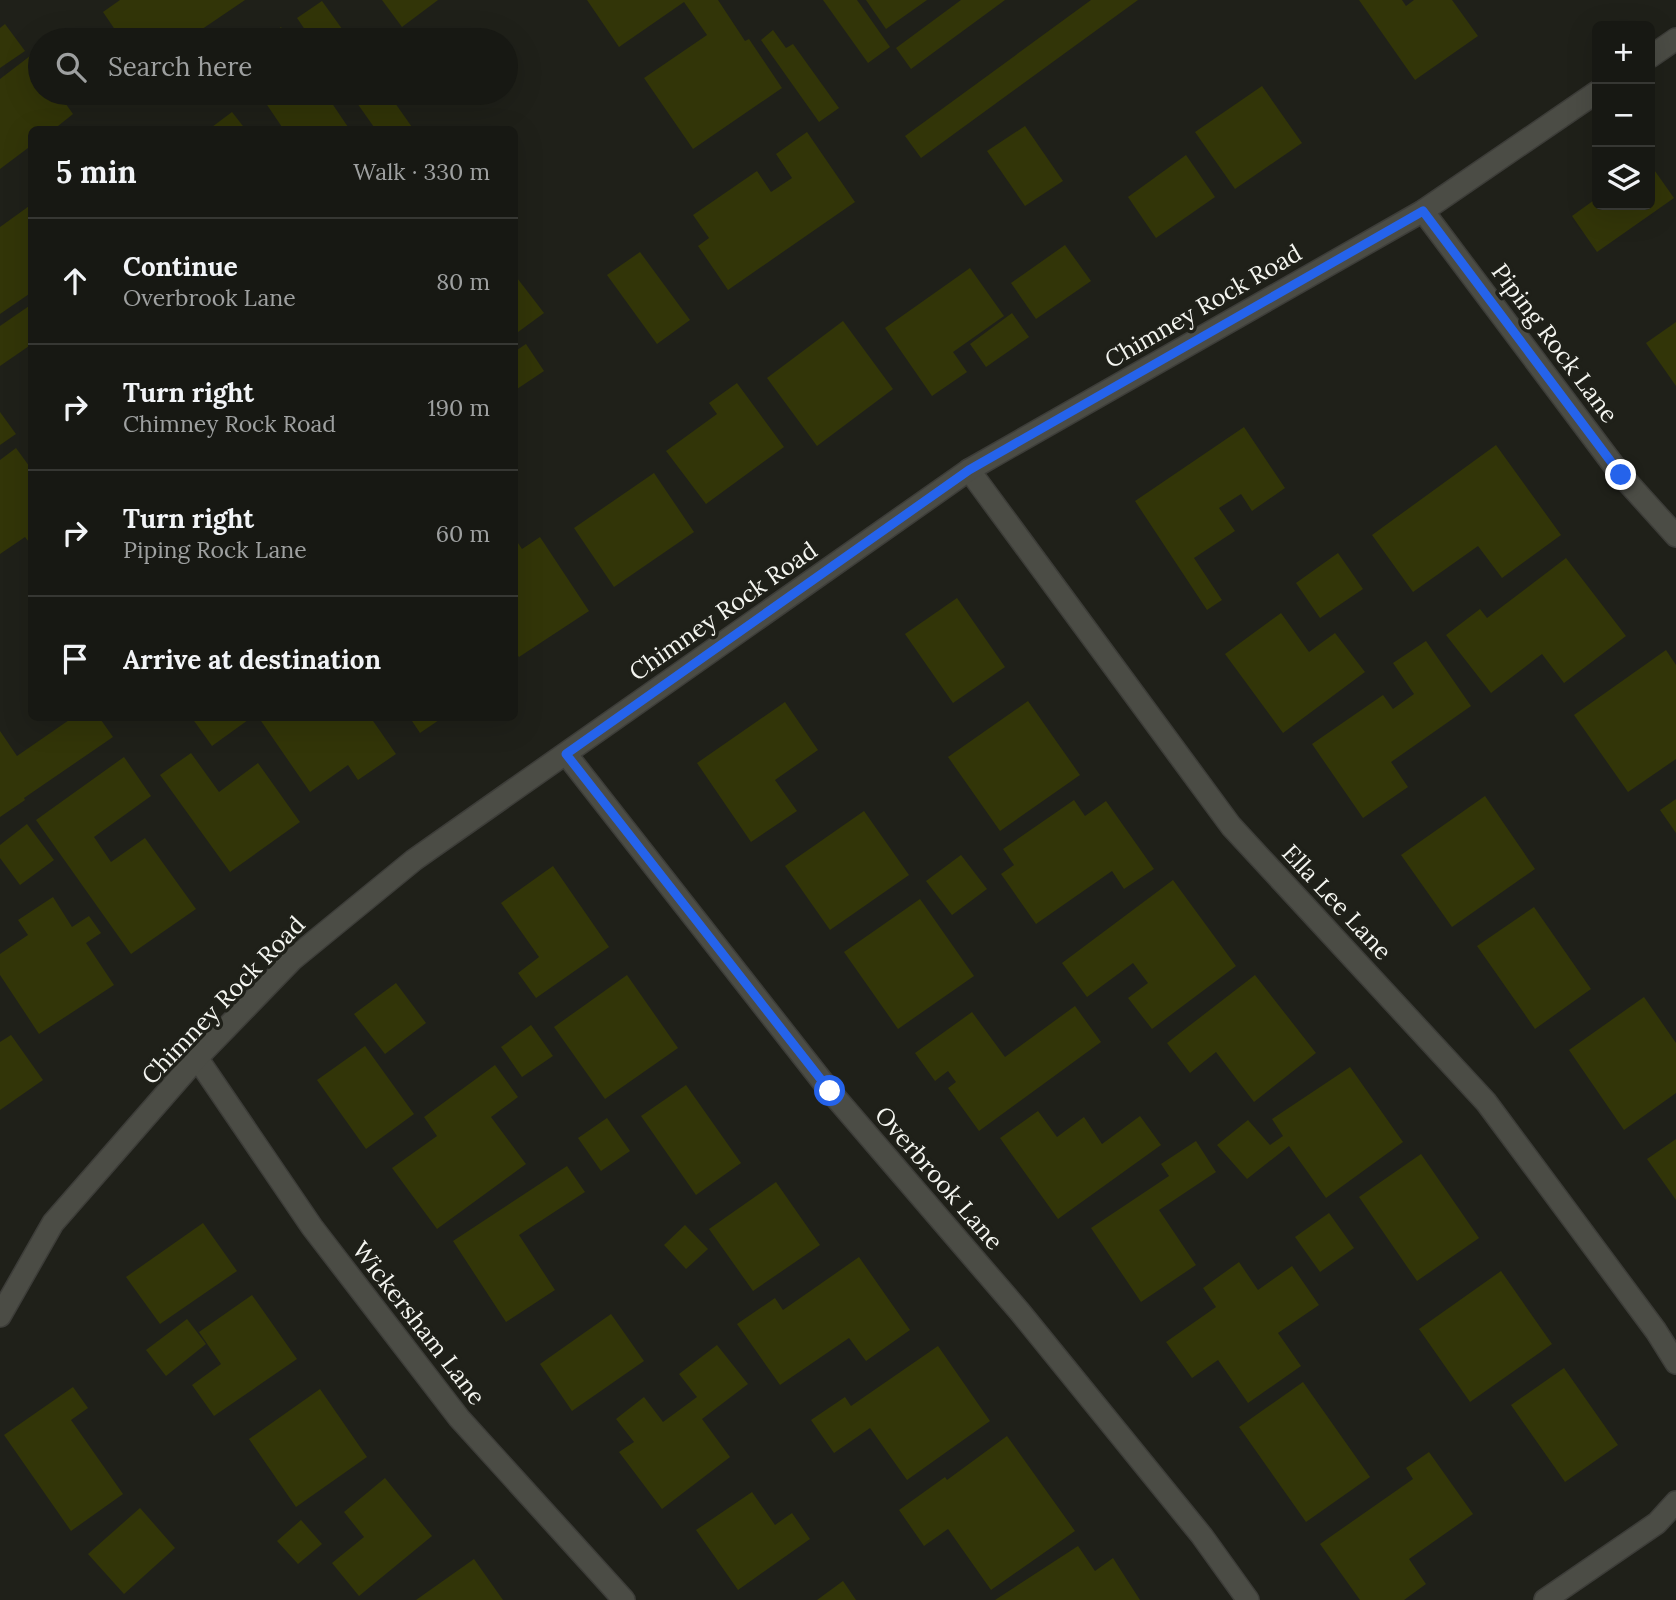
<!DOCTYPE html>
<html lang="en">
<head>
<meta charset="utf-8">
<style>
  body { margin:0; font-family:Lora,serif; background:#20211c; color:#f1f3f6 }
  .controls { position:absolute; right:21px; top:21px; display:grid; overflow:hidden; border-radius:10px; box-shadow:0 7px 28px #0002 }
  .controls button { width:63px; height:63px; display:grid; place-items:center; padding:0; border:0; border-bottom:2px solid #363733; background:#171813; color:#f1f3f6; font:35px sans-serif }
  .stop { position:absolute; width:21px; height:21px; margin:-16px; border:5px solid #2563eb; border-radius:50%; background:#fff }
  .stop.end { background:#2563eb; border-color:#fff; box-shadow:0 2px 7px #0008 }
  .list { margin:0; padding:0; list-style:none }
  h2 { display:flex; justify-content:space-between; align-items:center; height:91px; margin:0; padding:0 28px; font-size:30px }
  h2 small { font-size:23px; font-weight:400; color:#9ea0a0 }
  .list li { display:grid; grid-template-columns:46px 1fr auto; gap:21px; align-items:center; box-sizing:border-box; height:126px; padding:0 28px; border-top:2px solid #363733 }
  .list b { display:block; font-size:26px; white-space:nowrap }
  .list p { margin:0; font-size:23px; white-space:nowrap; color:#9ea0a0 }
  .list em { font-size:23px; font-style:normal; color:#9ea0a0 }
  .icon { flex:none; width:38px; height:38px; fill:none; stroke:currentColor; stroke-width:2; stroke-linecap:round; stroke-linejoin:round }
  .map { position:relative; flex:none; width:1676px; height:1600px; overflow:hidden }
  .search { position:absolute; background:#171813; box-shadow:0 7px 28px #0002; left:28px; top:28px; width:490px; height:77px; display:flex; align-items:center; gap:18px; box-sizing:border-box; padding:0 24px; border-radius:38px; color:#9ea0a0; font-size:26px }
  .panel { position:absolute; background:#171813; box-shadow:0 7px 28px #0002; left:28px; top:126px; width:490px; height:595px; border-radius:10px }
  .map>svg:first-child { display:block }
  .building { fill:#323508 }
  .lines { fill:none; stroke-linecap:round; stroke-linejoin:round }
  .street-casing { stroke:#3d3d39; stroke-width:24 }
  .secondary-casing { stroke:#3d3d39; stroke-width:24 }
  .street { stroke:#4b4c45; stroke-width:21 }
  .secondary { stroke:#4b4c45; stroke-width:21 }
  .route { stroke:#2563eb; stroke-width:9 }
  .labels { text-anchor:middle; dominant-baseline:central; stroke-width:7; stroke-linejoin:round; paint-order:stroke }
  .street-label { font-size:24px; fill:#f4f5f0; stroke:#1f2019 }
</style>
</head>
<body>
<div class="map">
<svg width="1676" height="1600" viewBox="0 0 1676 1600">
  <rect width="100%" height="100%" fill="#1f2019"/>
  <g class="building">
    <path d="M120,0h125l-59,40h-64l-19,-28z"/>
    <path d="M382,0h56l-36,27z"/>
    <path d="M587,0h131l27,41 4,-2 33,49 -89,61 -49,-71 63,-43 -23,-33 -65,45z"/>
    <path d="M823,0h34l33,47 -22,16z"/>
    <path d="M866,0h61l-41,29z"/>
    <path d="M961,0h44l-94,69 -15,-21z"/>
    <path d="M1091,0h47l-217,158 -16,-22z"/>
    <path d="M1359,0h43l4,6 8,-6h38l26,36 -63,44z"/>
    <path d="M322,1l28,39h-38l-15,-22z"/>
    <path d="M5,24l20,27 -25,17v-40z"/>
    <path d="M281,27l9,13h-29z"/>
    <path d="M773,30l13,18 7,-4 46,64 -20,14 -58,-82z"/>
    <path d="M30,56l10,13v24h18l15,21 -20,16h-21v15l-32,24v-90z"/>
    <path d="M1262,86l40,57 -67,46 -40,-57z"/>
    <path d="M259,93h66l25,37h-66z"/>
    <path d="M350,93h38l26,37h-38z"/>
    <path d="M232,112l14,18h-38z"/>
    <path d="M1025,126l38,55 -38,25 -38,-55z"/>
    <path d="M807,132l48,70 -127,88 -30,-44 11,-8 -16,-23 64,-44 14,21 21,-14 -16,-24z"/>
    <path d="M1186,155l29,42 -59,41 -28,-41z"/>
    <path d="M1650,164l24,34 -77,54 -25,-36 25,-18v7h53z"/>
    <path d="M32,204v88l-32,22v-87z"/>
    <path d="M1065,245l26,36 -55,38 -25,-36z"/>
    <path d="M640,252l50,68 -33,24 -50,-69z"/>
    <path d="M970,268l34,48 -51,36 14,20 -35,24 -47,-68z"/>
    <path d="M514,274l30,39 -30,22z"/>
    <path d="M32,304v40l-32,22v-40z"/>
    <path d="M1012,313l17,24 -43,30 -16,-23z"/>
    <path d="M843,321l50,68 -76,57 -50,-68z"/>
    <path d="M1676,322v64l-30,-43z"/>
    <path d="M526,344l18,27 -30,20v-39z"/>
    <path d="M737,383l47,64 -78,57 -40,-53 51,-37 -8,-11z"/>
    <path d="M0,412l16,22 -16,11z"/>
    <path d="M1244,427l41,61 -33,23 -11,-17 -22,14 16,23 -41,27 28,42 -15,10 -72,-109z"/>
    <path d="M1496,445l65,90 -59,43 -24,-32 -65,46 -41,-57z"/>
    <path d="M16,448l16,22v76l-7,-9 -25,17v-94z"/>
    <path d="M654,473l40,59 -80,55 -40,-59z"/>
    <path d="M514,537l8,12 18,-12 49,74 -70,46 -5,-6z"/>
    <path d="M1338,553l25,36 -43,29 -24,-35z"/>
    <path d="M1566,558l60,78 -62,47 -22,-29 -51,39 -45,-58 34,-26 7,9z"/>
    <path d="M957,598l48,69 -52,36 -48,-69z"/>
    <path d="M1281,613l28,39 26,-19 30,39 -82,61 -58,-79z"/>
    <path d="M1426,641l45,65 -80,56 17,25 -45,31 -51,-74 71,-49 10,14 21,-15 -21,-31z"/>
    <path d="M1666,650l10,15v94l-48,33 -54,-77z"/>
    <path d="M1028,701l52,74 -80,56 -52,-74z"/>
    <path d="M785,702l33,48 -43,30 22,31 -46,31 -54,-79z"/>
    <path d="M72,718h32l-3,2 12,17 -89,61 1,2 -25,17v-86l17,25z"/>
    <path d="M192,718h54l2,2 -36,26z"/>
    <path d="M259,718h112l25,36 -38,26 -10,-15 -38,27z"/>
    <path d="M410,718h32l-22,15z"/>
    <path d="M191,753l28,39 39,-29 42,59 -70,50 -70,-97z"/>
    <path d="M124,757l27,39 -57,41 17,25 34,-24 51,71 -65,45 -95,-134z"/>
    <path d="M1485,796l50,73 -83,58 -51,-72z"/>
    <path d="M1676,799v34l-16,-23z"/>
    <path d="M1074,800l11,16 21,-15 48,68 -30,20 -12,-18 -76,53 -35,-50 13,-9 -11,-16z"/>
    <path d="M864,811l45,64 -79,55 -45,-64z"/>
    <path d="M27,824l27,36 -34,25 -20,-27v-13z"/>
    <path d="M961,855l26,34 -35,26 -26,-34z"/>
    <path d="M553,866l56,81 -73,51 -18,-25 21,-16 -38,-54z"/>
    <path d="M1173,880l63,86 -84,63 -24,-31 20,-15 -15,-20 -46,34 -25,-34z"/>
    <path d="M53,897l19,30 17,-11 12,17 -15,10 28,42 -75,49 -39,-59v-21l28,-19 -10,-15z"/>
    <path d="M920,899l54,77 -76,53 -54,-77z"/>
    <path d="M1534,907l57,82 -56,40 -58,-83z"/>
    <path d="M627,975l51,73 -73,51 -51,-72z"/>
    <path d="M1255,975l61,78 -62,49 -38,-50 -26,21 -23,-30z"/>
    <path d="M396,983l30,40 -41,31 -31,-40z"/>
    <path d="M1644,997l32,46v50l-52,37 -55,-80z"/>
    <path d="M1075,1006l26,36 -122,89 -31,-43 8,-6 -8,-11 -13,10 -20,-28 57,-41 33,45z"/>
    <path d="M531,1025l22,31 -31,21 -21,-30z"/>
    <path d="M11,1035l32,45 -43,30v-68z"/>
    <path d="M365,1046l49,68 -48,35 -49,-69z"/>
    <path d="M495,1065l23,32 -27,20 35,47 -89,65 -45,-61 45,-32 -13,-19z"/>
    <path d="M1350,1067l53,75 -77,56 -37,-52 -42,33 -30,-34 31,-25 22,25 13,-9 -11,-17z"/>
    <path d="M686,1085l55,78 -45,32 -55,-79z"/>
    <path d="M1038,1111l19,26 27,-20 18,27 38,-28 21,29 -103,74 -58,-81z"/>
    <path d="M607,1118l23,33 -29,20 -23,-33z"/>
    <path d="M1676,1139v61l-29,-41z"/>
    <path d="M1196,1141l20,31 -57,38 37,55 -55,37 -50,-74 78,-52 -8,-12z"/>
    <path d="M1421,1154l58,84 -62,43 -58,-84z"/>
    <path d="M567,1166l18,26 -66,43 36,55 -49,32 -53,-81z"/>
    <path d="M776,1182l44,63 -67,46 -44,-62z"/>
    <path d="M1329,1213l25,35 -34,24 -25,-35z"/>
    <path d="M203,1223l34,48 -77,53 -34,-47z"/>
    <path d="M685,1225l23,24 -22,20 -22,-24z"/>
    <path d="M859,1257l51,73 -44,31 -17,-23 -69,47 -43,-61 38,-26 8,12z"/>
    <path d="M1239,1262l19,28 34,-24 27,39 -41,28 23,33 -53,37 -30,-43 -26,18 -26,-36 50,-35 -13,-19z"/>
    <path d="M1501,1271l51,73 -82,58 -51,-73z"/>
    <path d="M252,1295l45,64 -83,57 -22,-31 29,-21 -22,-32z"/>
    <path d="M611,1314l33,47 -72,50 -32,-47z"/>
    <path d="M187,1319l19,25 -40,32 -20,-26z"/>
    <path d="M717,1345l31,39 -46,35 28,38 -68,52 -43,-57 15,-10 -18,-23 28,-22 19,25 34,-25 -18,-23z"/>
    <path d="M938,1346l52,75 -83,59 -37,-52 -36,25 -23,-33 34,-23 6,9z"/>
    <path d="M1564,1368l54,77 -53,37 -54,-77z"/>
    <path d="M1303,1382l67,95 -64,45 -67,-95z"/>
    <path d="M73,1387l15,21 -17,12 52,74 -52,37 -67,-96z"/>
    <path d="M320,1389l47,68 -71,50 -47,-68z"/>
    <path d="M1007,1436l68,95 -84,59 -43,-61 -24,17 -25,-36 46,-33 2,3z"/>
    <path d="M1429,1452l44,62 -64,45 17,25 -22,16h-44l-40,-56 93,-65 -7,-11z"/>
    <path d="M385,1478l47,58 -73,60 -27,-33 32,-26 -20,-25z"/>
    <path d="M752,1492l23,33 17,-12 18,26 -72,51 -42,-60z"/>
    <path d="M140,1508l35,40 -51,46 -36,-40z"/>
    <path d="M301,1520l21,24 -24,20 -21,-23z"/>
    <path d="M1078,1546l17,25 18,-13 27,42h-145z"/>
    <path d="M474,1559l29,41h-87z"/>
    <path d="M843,1581l13,19h-39z"/>
  </g>
  <g class="lines">
    <defs>
      <g id="street">
        <path d="M1423,211l198,264 55,61"/>
        <path d="M969,470l262,356 255,276 170,229 20,32"/>
        <path d="M566,754l264,337 190,221 182,224 46,64"/>
        <path d="M197,1058l115,169 147,191 165,182"/>
        <path d="M1545,1600l112,-77 19,-21"/>
      </g>
      <g id="secondary">
        <path d="M1650,57l26,-18"/>
        <path d="M0,1316l53,-93 144,-165 96,-99 121,-99 555,-390 454,-259 174,-119"/>
      </g>
    </defs>
    <use href="#street" class="street-casing"/>
    <use href="#secondary" class="secondary-casing"/>
    <use href="#street" class="street"/>
    <use href="#secondary" class="secondary"/>
  </g>
  <g class="lines">
    <path class="route" d="M830,1091l-264,-337 403,-284 454,-259 198,264"/>
  </g>
  <g class="labels">
    <g class="street-label">
      <text transform="translate(1203 306) rotate(-30)">Chimney Rock Road</text>
      <text transform="translate(1555 343) rotate(53)">Piping Rock Lane</text>
      <text transform="translate(723 611) rotate(-35)">Chimney Rock Road</text>
      <text transform="translate(1337 902) rotate(47)">Ella Lee Lane</text>
      <text transform="translate(223 1000) rotate(-46)">Chimney Rock Road</text>
      <text transform="translate(939 1178) rotate(49)">Overbrook Lane</text>
      <text transform="translate(419 1323) rotate(52)">Wickersham Lane</text>
    </g>
  </g>
</svg>
<div class="controls">
<button>+</button>
<button>−</button>
<button><svg class="icon" aria-label="layers" viewBox="0 0 24 24"><path d="M12 4l9 5-9 5-9-5zM3 14l9 5 9-5"/></svg></button>
</div>
<div class="stop" style="left:830px;top:1091px"></div>
<div class="stop end" style="left:1621px;top:475px"></div>
<div class="search"><svg class="icon" aria-label="search" viewBox="0 0 24 24"><circle cx="10" cy="10" r="6"/><path d="M15 15l6 6"/></svg>Search here</div>
<section class="panel">
<h2>5 min<small>Walk · 330 m</small></h2>
<ul class="list">
<li><svg class="icon" aria-label="ahead" viewBox="0 0 24 24"><path d="M12 20V5M6 11l6-6 6 6"/></svg><div><b>Continue</b><p>Overbrook Lane</p></div><em>80 m</em></li>
<li><svg class="icon" aria-label="right" viewBox="0 0 24 24"><path d="M7 20v-9h11M14 6l5 5-5 5"/></svg><div><b>Turn right</b><p>Chimney Rock Road</p></div><em>190 m</em></li>
<li><svg class="icon" aria-label="right" viewBox="0 0 24 24"><path d="M7 20v-9h11M14 6l5 5-5 5"/></svg><div><b>Turn right</b><p>Piping Rock Lane</p></div><em>60 m</em></li>
<li><svg class="icon" aria-label="arrive" viewBox="0 0 24 24"><path d="M6 21V4h12l-3 4 3 4H6"/></svg><div><b>Arrive at destination</b></div></li>
</ul>
</section>
</div>
</body>
</html>
